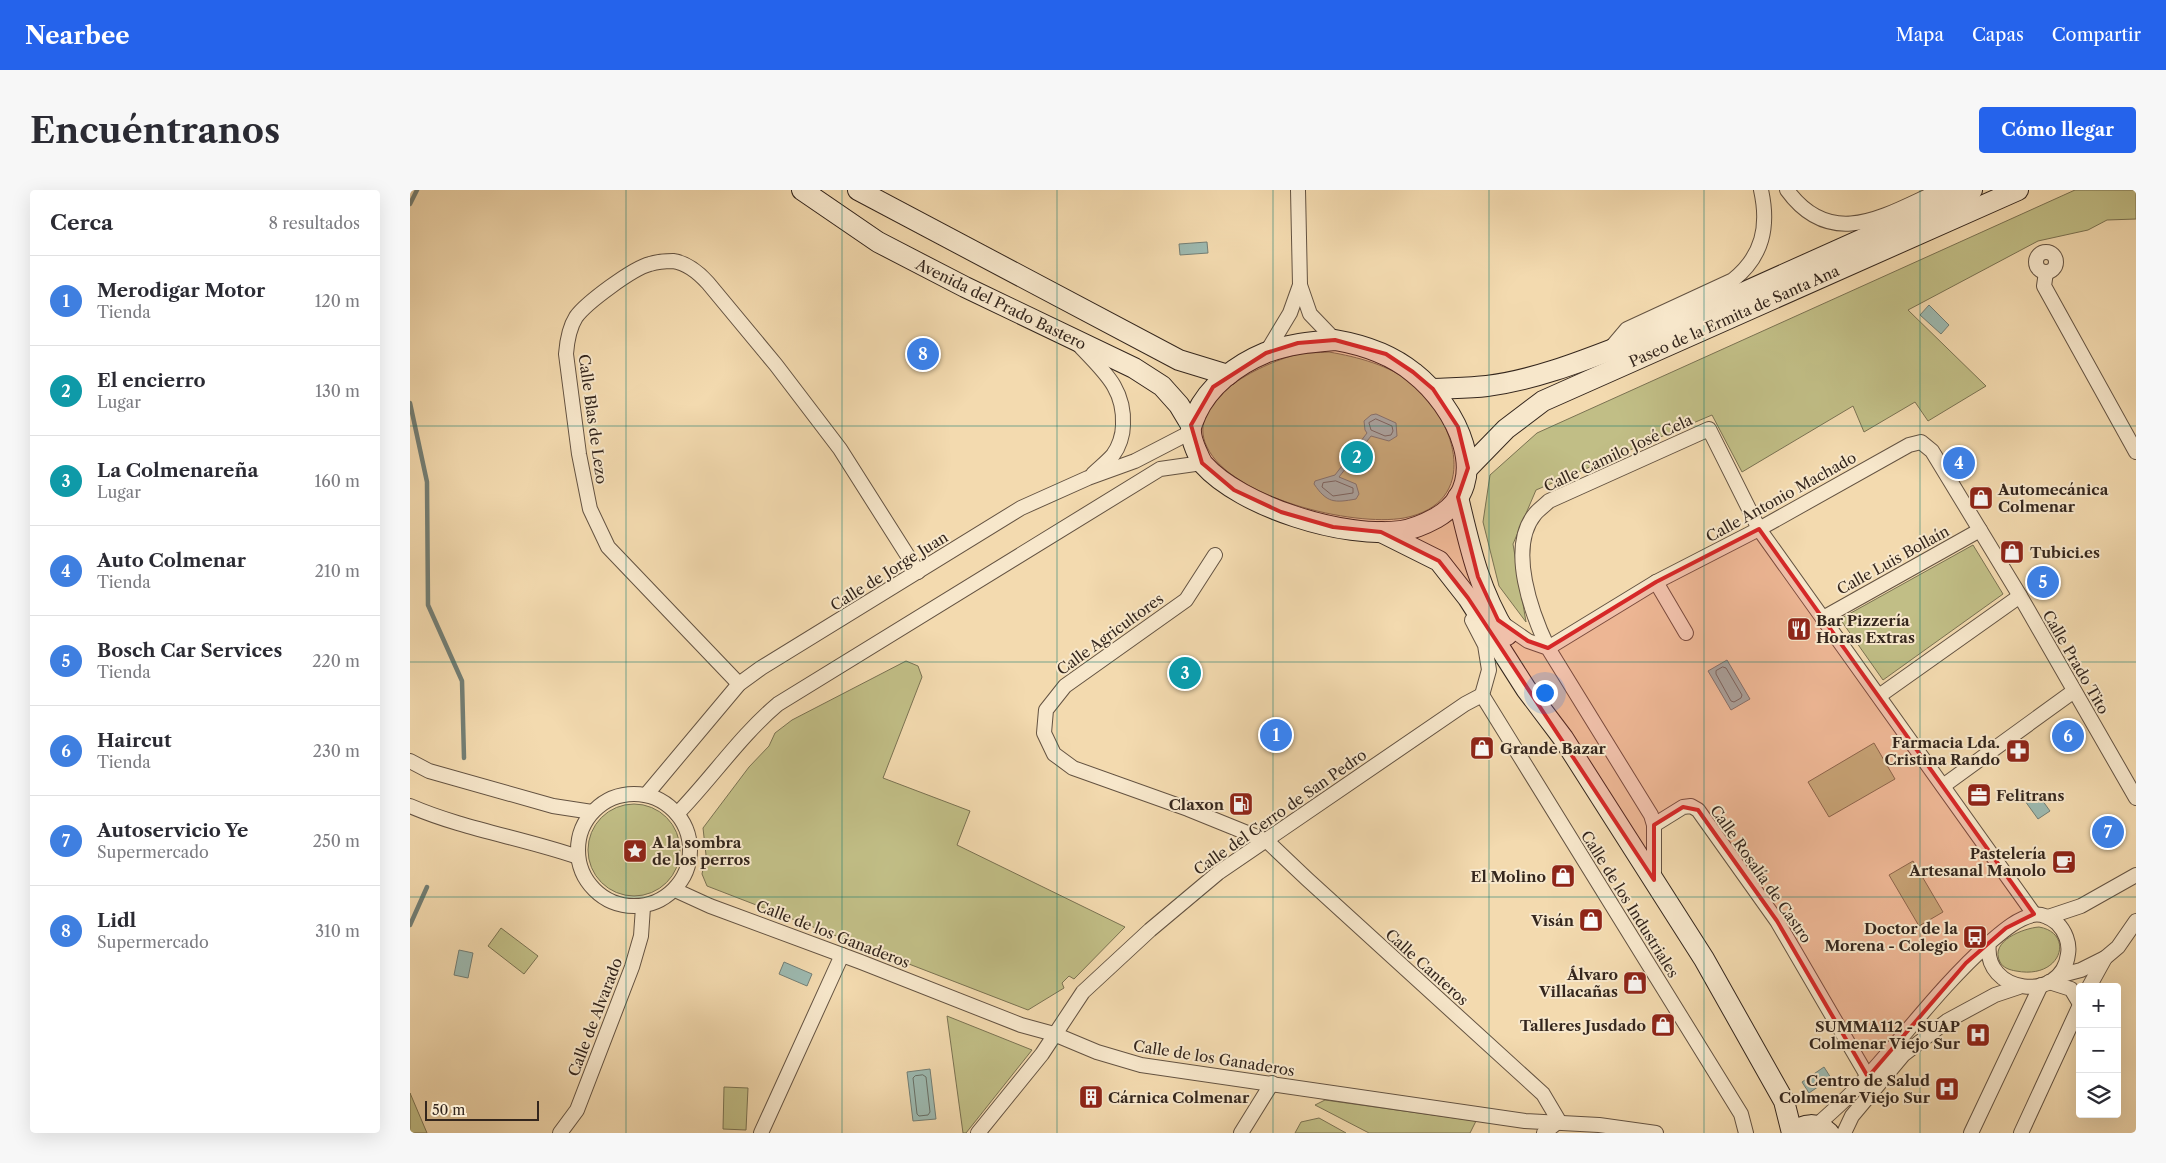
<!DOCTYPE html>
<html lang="es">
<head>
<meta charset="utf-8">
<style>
  body { margin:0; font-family:"Libre Caslon Text",serif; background:#f7f7f7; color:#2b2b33 }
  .controls { position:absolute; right:15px; bottom:15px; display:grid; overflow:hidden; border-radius:5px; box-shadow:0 5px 20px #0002 }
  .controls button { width:45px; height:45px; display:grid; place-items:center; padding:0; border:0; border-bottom:1px solid #e1e1e2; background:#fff; color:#2b2b33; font:25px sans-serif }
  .scale { position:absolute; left:15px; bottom:12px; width:114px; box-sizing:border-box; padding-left:5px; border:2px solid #34261d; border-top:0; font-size:14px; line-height:18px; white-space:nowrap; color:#34261d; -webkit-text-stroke:4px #f7e7cb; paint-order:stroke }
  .you { position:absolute; left:1134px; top:502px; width:18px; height:18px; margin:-12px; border:4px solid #fff; border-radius:50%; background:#1a73e8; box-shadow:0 0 0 8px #1a73e833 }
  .badge { display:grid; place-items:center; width:32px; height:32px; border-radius:50%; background:#2563eb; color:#fff; font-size:16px; font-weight:700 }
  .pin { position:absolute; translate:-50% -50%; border:2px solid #fff; box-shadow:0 1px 5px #0006 }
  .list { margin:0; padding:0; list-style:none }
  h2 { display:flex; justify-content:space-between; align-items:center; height:65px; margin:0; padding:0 20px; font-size:21px }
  h2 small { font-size:16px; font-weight:400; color:#7c7c81 }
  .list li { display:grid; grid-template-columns:32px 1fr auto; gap:15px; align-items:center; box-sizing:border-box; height:90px; padding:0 20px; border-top:1px solid #e1e1e2 }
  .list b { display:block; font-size:19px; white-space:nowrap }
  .list p { margin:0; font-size:16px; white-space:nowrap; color:#7c7c81 }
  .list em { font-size:16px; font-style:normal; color:#7c7c81 }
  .icon { flex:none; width:28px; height:28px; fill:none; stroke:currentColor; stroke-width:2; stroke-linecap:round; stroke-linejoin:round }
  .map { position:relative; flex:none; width:1726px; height:943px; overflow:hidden; border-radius:5px }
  header { display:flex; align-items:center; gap:30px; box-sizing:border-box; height:70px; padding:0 25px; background:#2563eb; color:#fff }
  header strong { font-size:24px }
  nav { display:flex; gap:28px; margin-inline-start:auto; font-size:18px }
  .intro { display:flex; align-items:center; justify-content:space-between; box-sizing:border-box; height:120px; padding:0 30px }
  h1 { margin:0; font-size:35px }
  .button { padding:12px 22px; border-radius:5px; background:#2563eb; color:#fff; font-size:18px; font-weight:700 }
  main { display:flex; gap:30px; padding:0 30px }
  aside { flex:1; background:#fff; border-radius:5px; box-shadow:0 5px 20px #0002 }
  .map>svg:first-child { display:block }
  .green { fill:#c1be86; stroke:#7a7252 }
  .water { fill:#9dbab1; stroke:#737f76 }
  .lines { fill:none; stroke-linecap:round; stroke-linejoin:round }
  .shore { stroke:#687067; stroke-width:1 }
  .stream { stroke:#737f76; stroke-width:4.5 }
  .street-casing { stroke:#645342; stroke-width:16 }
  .secondary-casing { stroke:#34261d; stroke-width:22 }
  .street { stroke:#f7e7cb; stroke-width:14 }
  .secondary { stroke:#f7e7cb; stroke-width:20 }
  .marked { fill:#d62828; fill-opacity:0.2; stroke:#d62828; stroke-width:4; stroke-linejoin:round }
  .grid { fill:none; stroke:#0f766e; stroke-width:1; stroke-opacity:0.55 }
  .labels { text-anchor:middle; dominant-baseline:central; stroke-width:4; stroke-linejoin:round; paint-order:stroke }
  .street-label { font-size:15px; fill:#34261d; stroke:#f7e7cb }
  .poi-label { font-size:15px; font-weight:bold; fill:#34261d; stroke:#f7e7cb; text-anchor:end }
</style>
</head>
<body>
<header>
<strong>Nearbee</strong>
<nav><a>Mapa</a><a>Capas</a><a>Compartir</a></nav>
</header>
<div class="intro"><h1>Encuéntranos</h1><a class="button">Cómo llegar</a></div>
<main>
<aside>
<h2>Cerca<small>8 resultados</small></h2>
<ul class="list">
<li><span class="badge" style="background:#3f7fe0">1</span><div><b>Merodigar Motor</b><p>Tienda</p></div><em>120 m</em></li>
<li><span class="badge" style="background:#0f9aa8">2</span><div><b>El encierro</b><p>Lugar</p></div><em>130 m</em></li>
<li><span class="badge" style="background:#0f9aa8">3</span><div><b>La Colmenareña</b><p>Lugar</p></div><em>160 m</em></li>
<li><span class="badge" style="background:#3f7fe0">4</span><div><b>Auto Colmenar</b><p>Tienda</p></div><em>210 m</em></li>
<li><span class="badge" style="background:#3f7fe0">5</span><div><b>Bosch Car Services</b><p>Tienda</p></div><em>220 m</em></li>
<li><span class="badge" style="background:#3f7fe0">6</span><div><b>Haircut</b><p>Tienda</p></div><em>230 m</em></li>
<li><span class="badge" style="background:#3f7fe0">7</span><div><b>Autoservicio Ye</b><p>Supermercado</p></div><em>250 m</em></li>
<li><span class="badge" style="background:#3f7fe0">8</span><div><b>Lidl</b><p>Supermercado</p></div><em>310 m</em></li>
</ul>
</aside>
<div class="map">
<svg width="1726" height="943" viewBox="0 0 1726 943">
  <rect width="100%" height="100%" fill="#f3daaf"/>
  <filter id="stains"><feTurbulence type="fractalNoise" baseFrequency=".004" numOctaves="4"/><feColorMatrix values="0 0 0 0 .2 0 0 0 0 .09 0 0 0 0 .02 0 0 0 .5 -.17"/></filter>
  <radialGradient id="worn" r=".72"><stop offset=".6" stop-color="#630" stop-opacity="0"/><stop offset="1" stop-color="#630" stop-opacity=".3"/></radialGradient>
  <g class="green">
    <path d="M1665,0h61v29l-29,1 -19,10 -50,11 -130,69 78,76 -58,35 -13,-19 -51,30 -11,-26 -111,66 -30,-57 -176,75 -23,54 13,78 -27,-36 -16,-64 7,-47 47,-42z"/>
    <path d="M919,162c29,5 60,13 84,32 44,38 68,119 -9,134 -51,9 -173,-20 -197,-71 -23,-47 54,-83 88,-92 11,-3 23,-2 34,-3z"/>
    <path d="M1563,355l30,49 -120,86 -43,-61z"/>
    <path d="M496,471l12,5 4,11 -39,101 87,33 -13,34 168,82 -51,52 -5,-3 -7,7 2,5 -36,22 -321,-124 -5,-12 4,-19 -3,-27 46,-61 20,-21 6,-13 17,-13z"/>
    <path d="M1464,553l21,36 -66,38 -21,-35z"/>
    <circle cx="224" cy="660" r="46"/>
    <path d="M1503,671l30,51 -24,14 -30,-51z"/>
    <path d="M1629,737c36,6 23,53 -23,44 -6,-1 -13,-3 -16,-9 -11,-21 24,-34 39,-35z"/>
    <path d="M91,738l37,28 -14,18 -36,-28z"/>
    <path d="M537,826l85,34 -66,83h-3z"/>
    <path d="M314,897l24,1 -2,42 -23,-1z"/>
    <path d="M0,903l17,40h-17z"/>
    <path d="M915,910l151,21 -6,12h-101l-54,-28z"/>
    <path d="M909,928l27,15h-51l6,-11z"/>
  </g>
  <g class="water">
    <path d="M797,52l1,11 -28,2 -1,-11z"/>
    <path d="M1519,115l20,20 -8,9 -21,-19z"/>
    <path d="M966,224l20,9 1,13 -8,5 -18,-5 -32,41 17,7 3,10 -3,5c-22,4 -29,4 -42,-15l1,-3 20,-6 32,-42 -2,-3 -1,-9 7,-6z"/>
    <path d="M1317,470l23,39 -19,11 -23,-39z"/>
    <path d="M1627,603l13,18 -12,8 -13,-18z"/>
    <path d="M49,760l14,3 -5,25 -14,-3z"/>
    <path d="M374,772l28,12 -5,12 -28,-12z"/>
    <path d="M1414,877l7,11 -22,15 -7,-11z"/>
    <path d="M520,879l6,50 -23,2 -6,-49z"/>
  </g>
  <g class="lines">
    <g class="shore">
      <path d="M966,229l16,7 1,5 -2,4 -6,1 -14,-6 -2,-7z"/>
      <path d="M926,291l17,7v5l-20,3 -11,-9 1,-4z"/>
      <path d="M1313,477l3,1 16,27 -1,3 -7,4 -3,-1 -15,-27v-3z"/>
      <path d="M513,885l3,2 4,35 -2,3 -9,1 -2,-2 -4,-36 2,-2z"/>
    </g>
    <g class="stream">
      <path d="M0,14l7,-14"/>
      <path d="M0,213l17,79 1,123 34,76 2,77"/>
      <path d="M0,735l17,-38"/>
    </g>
    <defs>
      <g id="street">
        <path d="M888,0l2,95 10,29 25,26"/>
        <path d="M1377,0c45,62 100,24 154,0"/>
        <circle cx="1636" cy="72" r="10"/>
        <path d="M1636,82l-2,14 92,166"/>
        <path d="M670,156c23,25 45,42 43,79 0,10 -4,22 -10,30 -6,7 -14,13 -20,19"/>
        <path d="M1200,159l17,-20 106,-49c30,-24 36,-54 28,-90"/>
        <path d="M856,163l24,-40 10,-28"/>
        <path d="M805,365l-29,45 -121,86 -19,24 -2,23 10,21 19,14 115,41 79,32 40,38 236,215 16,27 -15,12"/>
        <path d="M1246,392l30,51"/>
        <path d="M1413,428l157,-88"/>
        <path d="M1062,430l13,25 4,25 -7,25"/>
        <path d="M1092,433l26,18 20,7 103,167 3,10v55"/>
        <path d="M329,494l-131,-137 -18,-38 -11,-55 -13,-100c1,-13 3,-26 10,-37 10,-14 57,-49 74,-53 6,-2 16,-3 23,-3 14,2 26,12 35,22l68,82 64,84 78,123"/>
        <path d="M1072,505l259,419 5,19"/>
        <path d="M1469,506l141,-100"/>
        <path d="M0,571l19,10 124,35 39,6"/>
        <path d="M1533,596l131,-95"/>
        <circle cx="224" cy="660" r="56"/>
        <path d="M236,605l93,-111 22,-16 260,-160 67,-30 47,-17 56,-29"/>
        <path d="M0,616c53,23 113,32 168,51"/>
        <path d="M267,624c35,-36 63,-78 101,-110l382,-235 42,-6"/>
        <path d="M1244,635l29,-18 8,-1 7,4 79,111 91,156"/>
        <path d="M265,700l35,16 151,56 160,63 33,9 43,18 44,13 384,56 74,4 57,8"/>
        <path d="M1624,724l-275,-385 -50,-100 -160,72c-5,5 -11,9 -14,13 -28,34 -3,100 13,134l108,-66 103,-53 150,-84 12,-3 11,9 88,145 116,202"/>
        <path d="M1638,727l33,-11 55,-31"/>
        <path d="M1648,786l23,-6 24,-12"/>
        <path d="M1639,792l22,7 9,15"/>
        <path d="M1679,797l16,-29 13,-11 18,-26"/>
        <path d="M1407,935c17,-15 34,-30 49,-47 41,-45 77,-94 123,-135 13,-11 27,-24 44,-28 8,-2 18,3 24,8 8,8 13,20 11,31 -6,50 -86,40 -79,-11"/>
        <path d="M150,943l17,-23 55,-143 9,-31 2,-29"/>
        <path d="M351,943l81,-178"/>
        <path d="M568,943l64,-79 41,-62 67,-62 68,-57 247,-169 17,-9"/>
        <path d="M831,943l31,-50"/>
        <path d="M1434,943l8,-17 51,-61 44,-34 48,-26 24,-8"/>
        <path d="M1561,943l70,-148"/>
        <path d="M1611,943l59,-128"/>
      </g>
      <g id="secondary">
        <path d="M392,0l76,52 87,45 169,81 28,18 17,19 12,20"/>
        <path d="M448,0l321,170 49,15"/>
        <path d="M925,150c29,5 56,14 79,33 41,32 83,110 22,145 -11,6 -22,11 -35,13 -56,8 -160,-24 -198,-67 -3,-4 -5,-10 -7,-14 -2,-5 -5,-12 -5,-18 -1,-6 3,-12 5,-18 13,-28 40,-49 69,-61 23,-9 46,-11 70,-13z"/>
        <path d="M1023,199c18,-1 37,-1 54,-3 54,-7 105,-29 155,-48l330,-148"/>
        <path d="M1058,278l38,-39 37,-28 475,-211"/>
        <path d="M1048,307c12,51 21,93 49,138"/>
        <path d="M971,342l58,29 29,37 58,91 37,49 141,221 80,142 8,32"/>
        <path d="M1382,943c12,-10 25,-11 37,0"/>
      </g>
    </defs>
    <use href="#street" class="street-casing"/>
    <use href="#secondary" class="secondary-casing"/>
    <use href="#street" class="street"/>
    <use href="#secondary" class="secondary"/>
  </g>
  <path class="marked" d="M925,150l51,14 27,18 20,17 25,38 10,41 -10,29 20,80 20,43 30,21 20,7 108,-66 103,-53 275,385 -28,14 -40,35 -98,114 -91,-156 -79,-111 -15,-3 -29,18v55l-186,-282 -29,-37 -58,-29 -48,-5 -52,-15 -47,-22 -32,-27 -11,-38 22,-38 53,-34 32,-10z"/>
  <path class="grid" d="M216,0v943M432,0v943M647,0v943M863,0v943M1079,0v943M1294,0v943M1510,0v943M0,236h1726M0,472h1726M0,707h1726"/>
  <defs>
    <symbol id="shop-square" viewBox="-11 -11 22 22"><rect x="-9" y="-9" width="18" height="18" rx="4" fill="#8f2418" stroke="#f7e7cb"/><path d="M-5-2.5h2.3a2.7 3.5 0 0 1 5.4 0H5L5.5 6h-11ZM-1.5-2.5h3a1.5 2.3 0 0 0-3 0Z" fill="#fff"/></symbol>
    <symbol id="restaurant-square" viewBox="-11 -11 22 22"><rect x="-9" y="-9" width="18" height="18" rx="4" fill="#8f2418" stroke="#f7e7cb"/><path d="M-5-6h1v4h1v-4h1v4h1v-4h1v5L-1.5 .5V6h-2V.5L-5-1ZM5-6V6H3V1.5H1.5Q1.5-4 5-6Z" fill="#fff"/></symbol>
    <symbol id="pharmacy-square" viewBox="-11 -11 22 22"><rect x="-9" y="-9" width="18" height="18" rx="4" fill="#8f2418" stroke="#f7e7cb"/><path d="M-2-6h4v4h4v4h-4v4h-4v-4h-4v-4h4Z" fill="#fff"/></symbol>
    <symbol id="office-square" viewBox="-11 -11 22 22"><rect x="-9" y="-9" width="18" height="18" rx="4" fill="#8f2418" stroke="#f7e7cb"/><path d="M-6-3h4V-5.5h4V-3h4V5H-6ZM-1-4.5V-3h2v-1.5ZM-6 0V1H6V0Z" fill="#fff"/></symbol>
    <symbol id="fuel-square" viewBox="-11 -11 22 22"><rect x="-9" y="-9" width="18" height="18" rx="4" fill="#8f2418" stroke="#f7e7cb"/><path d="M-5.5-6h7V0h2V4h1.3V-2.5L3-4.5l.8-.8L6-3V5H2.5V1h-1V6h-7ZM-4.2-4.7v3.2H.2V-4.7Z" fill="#fff"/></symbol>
    <symbol id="sight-square" viewBox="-11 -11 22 22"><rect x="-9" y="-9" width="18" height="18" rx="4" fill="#8f2418" stroke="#f7e7cb"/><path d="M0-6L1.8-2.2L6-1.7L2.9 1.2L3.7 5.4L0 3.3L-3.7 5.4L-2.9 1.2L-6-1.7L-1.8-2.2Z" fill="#fff"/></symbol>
    <symbol id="cafe-square" viewBox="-11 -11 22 22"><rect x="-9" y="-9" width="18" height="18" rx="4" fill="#8f2418" stroke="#f7e7cb"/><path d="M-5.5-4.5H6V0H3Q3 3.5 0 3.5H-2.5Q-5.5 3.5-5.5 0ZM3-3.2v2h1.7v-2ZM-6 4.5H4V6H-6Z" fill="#fff"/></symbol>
    <symbol id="bus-square" viewBox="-11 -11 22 22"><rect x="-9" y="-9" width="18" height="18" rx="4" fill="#8f2418" stroke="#f7e7cb"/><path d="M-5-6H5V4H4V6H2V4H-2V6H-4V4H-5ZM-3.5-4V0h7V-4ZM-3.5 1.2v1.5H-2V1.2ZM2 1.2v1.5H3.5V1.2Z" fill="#fff"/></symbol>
    <symbol id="hospital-square" viewBox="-11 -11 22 22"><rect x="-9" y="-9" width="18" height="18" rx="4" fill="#8f2418" stroke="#f7e7cb"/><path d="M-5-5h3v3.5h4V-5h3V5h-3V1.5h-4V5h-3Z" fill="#fff"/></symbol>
    <symbol id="building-square" viewBox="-11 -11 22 22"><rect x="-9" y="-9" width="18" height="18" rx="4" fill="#8f2418" stroke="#f7e7cb"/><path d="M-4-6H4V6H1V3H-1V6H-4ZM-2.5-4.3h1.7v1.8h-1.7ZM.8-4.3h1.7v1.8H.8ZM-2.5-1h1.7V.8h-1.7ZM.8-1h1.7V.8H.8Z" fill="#fff"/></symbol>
  </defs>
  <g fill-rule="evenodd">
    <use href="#shop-square" x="1557" y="294" width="28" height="28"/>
    <use href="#shop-square" x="1588" y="348" width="28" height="28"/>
    <use href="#restaurant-square" x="1375" y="425" width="28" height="28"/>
    <use href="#shop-square" x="1058" y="544" width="28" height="28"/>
    <use href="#pharmacy-square" x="1594" y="547" width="28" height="28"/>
    <use href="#office-square" x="1555" y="591" width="28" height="28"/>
    <use href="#fuel-square" x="817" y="600" width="28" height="28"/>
    <use href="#sight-square" x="211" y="647" width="28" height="28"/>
    <use href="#cafe-square" x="1640" y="658" width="28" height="28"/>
    <use href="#shop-square" x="1139" y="672" width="28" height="28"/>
    <use href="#shop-square" x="1167" y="716" width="28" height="28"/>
    <use href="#bus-square" x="1551" y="733" width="28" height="28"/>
    <use href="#shop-square" x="1211" y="779" width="28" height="28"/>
    <use href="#shop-square" x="1239" y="821" width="28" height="28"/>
    <use href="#hospital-square" x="1554" y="831" width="28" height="28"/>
    <use href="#hospital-square" x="1523" y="885" width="28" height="28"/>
    <use href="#building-square" x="667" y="893" width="28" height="28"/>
  </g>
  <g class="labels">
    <g class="street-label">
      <text transform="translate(591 114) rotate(26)">Avenida del Prado Bastero</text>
      <text transform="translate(1324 126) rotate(-24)">Paseo de la Ermita de Santa Ana</text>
      <text transform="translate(183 229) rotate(82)">Calle Blas de Lezo</text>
      <text transform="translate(1208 263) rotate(-25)">Calle Camilo José Cela</text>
      <text transform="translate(1371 307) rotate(-29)">Calle Antonio Machado</text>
      <text transform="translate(1483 370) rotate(-29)">Calle Luis Bollaín</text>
      <text transform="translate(479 381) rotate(-32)">Calle de Jorge Juan</text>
      <text transform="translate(700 444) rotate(-36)">Calle Agricultores</text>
      <text transform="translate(1666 472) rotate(60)">Calle Prado Tito</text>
      <text transform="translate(870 622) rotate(-35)">Calle del Cerro de San Pedro</text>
      <text transform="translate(1351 684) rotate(55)">Calle Rosalía de Castro</text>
      <text transform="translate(1220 714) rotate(58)">Calle de los Industriales</text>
      <text transform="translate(423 744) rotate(21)">Calle de los Ganaderos</text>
      <text transform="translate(1017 777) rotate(42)">Calle Canteros</text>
      <text transform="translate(185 827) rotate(-69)">Calle de Alvarado</text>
      <text transform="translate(804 868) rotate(9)">Calle de los Ganaderos</text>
    </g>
    <g class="poi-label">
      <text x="1588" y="299" text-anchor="start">Automecánica<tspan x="1588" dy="17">Colmenar</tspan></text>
      <text x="1620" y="362" text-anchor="start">Tubici.es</text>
      <text x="1406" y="430" text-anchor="start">Bar Pizzería<tspan x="1406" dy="17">Horas Extras</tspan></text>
      <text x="1590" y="552">Farmacia Lda.<tspan x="1590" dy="17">Cristina Rando</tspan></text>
      <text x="1090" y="558" text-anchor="start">Grande Bazar</text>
      <text x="1586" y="605" text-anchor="start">Felitrans</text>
      <text x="814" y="614">Claxon</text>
      <text x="242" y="652" text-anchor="start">A la sombra<tspan x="242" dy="17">de los perros</tspan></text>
      <text x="1636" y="663">Pastelería<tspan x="1636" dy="17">Artesanal Manolo</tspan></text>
      <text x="1136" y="686">El Molino</text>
      <text x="1164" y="730">Visán</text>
      <text x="1548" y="738">Doctor de la<tspan x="1548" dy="17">Morena - Colegio</tspan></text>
      <text x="1208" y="784">Álvaro<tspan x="1208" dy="17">Villacañas</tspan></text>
      <text x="1236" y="835">Talleres Jusdado</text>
      <text x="1550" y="836">SUMMA112 - SUAP<tspan x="1550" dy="17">Colmenar Viejo Sur</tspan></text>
      <text x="1520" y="890">Centro de Salud<tspan x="1520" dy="17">Colmenar Viejo Sur</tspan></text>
      <text x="698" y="907" text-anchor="start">Cárnica Colmenar</text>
    </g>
  </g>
  <rect width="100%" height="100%" filter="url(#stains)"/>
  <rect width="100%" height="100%" fill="url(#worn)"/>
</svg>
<div class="controls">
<button>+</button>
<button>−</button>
<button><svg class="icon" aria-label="layers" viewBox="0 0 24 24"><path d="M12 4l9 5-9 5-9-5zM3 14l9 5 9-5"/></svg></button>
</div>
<div class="scale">50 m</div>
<div class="you"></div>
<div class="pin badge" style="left:866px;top:545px;background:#3f7fe0">1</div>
<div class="pin badge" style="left:947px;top:267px;background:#0f9aa8">2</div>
<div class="pin badge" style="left:775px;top:483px;background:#0f9aa8">3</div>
<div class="pin badge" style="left:1549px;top:273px;background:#3f7fe0">4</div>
<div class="pin badge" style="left:1633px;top:392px;background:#3f7fe0">5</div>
<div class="pin badge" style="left:1658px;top:546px;background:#3f7fe0">6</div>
<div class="pin badge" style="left:1698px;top:642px;background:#3f7fe0">7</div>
<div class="pin badge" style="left:513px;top:164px;background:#3f7fe0">8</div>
</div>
</main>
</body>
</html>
